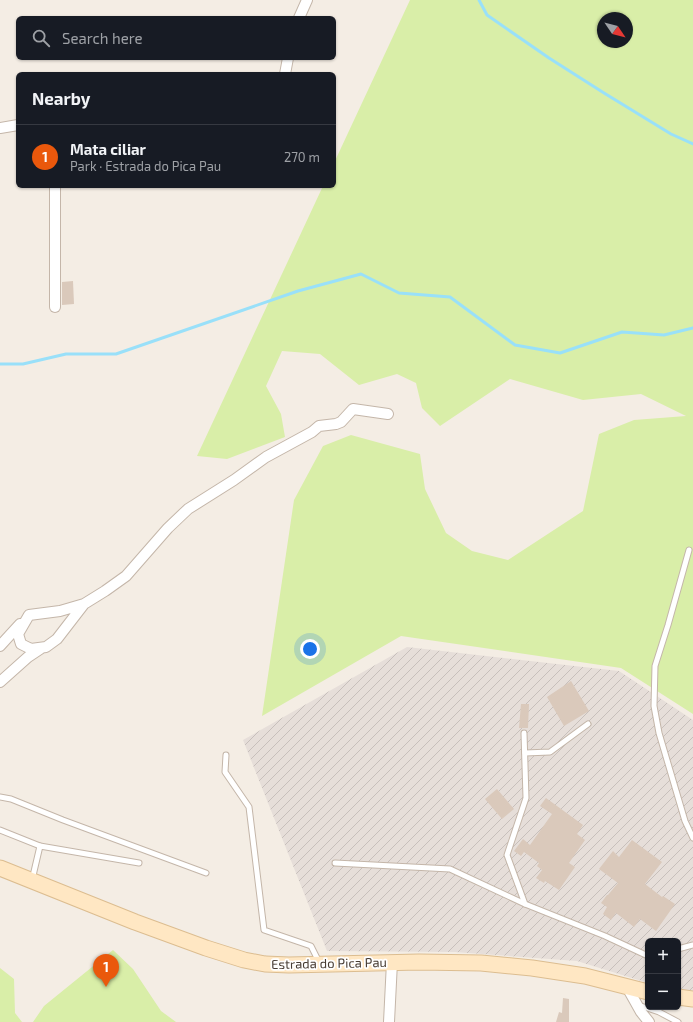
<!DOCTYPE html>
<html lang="en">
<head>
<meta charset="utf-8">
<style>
  body { margin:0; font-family:"Exo 2",sans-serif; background:#20242c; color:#f1f3f6 }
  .controls { position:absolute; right:12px; bottom:12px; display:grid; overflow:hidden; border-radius:6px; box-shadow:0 1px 3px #0004 }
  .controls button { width:36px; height:36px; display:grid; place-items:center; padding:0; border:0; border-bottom:1px solid #363941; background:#171b24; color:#f1f3f6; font:20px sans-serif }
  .compass { position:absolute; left:597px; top:12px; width:36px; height:36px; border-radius:50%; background:#171b24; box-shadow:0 1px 3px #0004; rotate:125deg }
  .you { position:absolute; left:310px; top:649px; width:14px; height:14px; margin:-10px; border:3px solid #fff; border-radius:50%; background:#1a73e8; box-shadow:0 0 0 6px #1a73e833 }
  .badge { display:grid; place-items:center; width:26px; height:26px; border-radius:50%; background:#ea580c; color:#fff; font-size:13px; font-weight:700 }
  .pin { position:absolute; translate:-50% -33px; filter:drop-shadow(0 1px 2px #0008) }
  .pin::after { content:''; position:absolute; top:21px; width:14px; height:12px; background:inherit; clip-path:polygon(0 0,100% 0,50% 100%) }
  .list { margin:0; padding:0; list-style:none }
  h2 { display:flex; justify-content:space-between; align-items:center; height:52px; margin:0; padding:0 16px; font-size:17px }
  h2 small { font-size:13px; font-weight:400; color:#9ea1a6 }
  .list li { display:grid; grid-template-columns:26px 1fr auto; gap:12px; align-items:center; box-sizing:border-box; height:64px; padding:0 16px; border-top:1px solid #363941 }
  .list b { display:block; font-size:15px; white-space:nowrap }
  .list p { margin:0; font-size:13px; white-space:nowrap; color:#9ea1a6 }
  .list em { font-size:13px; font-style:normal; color:#9ea1a6 }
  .icon { flex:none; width:22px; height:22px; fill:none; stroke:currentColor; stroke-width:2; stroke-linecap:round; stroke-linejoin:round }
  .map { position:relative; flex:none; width:693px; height:1022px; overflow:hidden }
  .search { position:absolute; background:#171b24; box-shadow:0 1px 3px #0004; left:16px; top:16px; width:320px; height:44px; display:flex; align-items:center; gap:10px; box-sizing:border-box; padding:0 14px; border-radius:6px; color:#9ea1a6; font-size:15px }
  .panel { position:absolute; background:#171b24; box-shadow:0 1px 3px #0004; left:16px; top:72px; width:320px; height:116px; border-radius:6px }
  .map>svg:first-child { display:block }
  .industrial { fill:url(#industrial-furrows) }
  .green { fill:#d9eea8; fill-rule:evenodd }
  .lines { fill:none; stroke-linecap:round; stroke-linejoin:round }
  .stream { stroke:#99e0f9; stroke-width:3 }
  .building { fill:#dac9bb }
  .service-casing { stroke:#c4b6a9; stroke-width:7 }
  .minor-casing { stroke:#c4b6a9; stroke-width:12 }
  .secondary-casing { stroke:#dcbd90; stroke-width:17 }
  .service { stroke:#fff; stroke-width:5 }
  .minor { stroke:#fff; stroke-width:10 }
  .secondary { stroke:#ffe7c3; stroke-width:15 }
  .labels { text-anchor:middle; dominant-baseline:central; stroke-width:3.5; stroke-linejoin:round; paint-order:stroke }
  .street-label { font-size:13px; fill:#473c33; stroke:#fff }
</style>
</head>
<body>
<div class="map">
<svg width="693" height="1022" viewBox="0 0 693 1022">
  <defs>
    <pattern id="industrial-furrows" width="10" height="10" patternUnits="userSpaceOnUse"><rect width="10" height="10" fill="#e6ded9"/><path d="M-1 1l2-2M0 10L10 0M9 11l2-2" fill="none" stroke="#c7bfbb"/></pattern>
  </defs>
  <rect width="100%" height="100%" fill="#f4ede4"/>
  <path class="industrial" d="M407,647l212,24 74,49v274l-15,-3v-50h-30v42l-71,-22 -122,-9 -128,-1 -84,-211z"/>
  <g class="green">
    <path d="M410,0h283v714l-72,-46 -220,-32 -139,80 32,-216 29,-54 28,-11 69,19 5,35 21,44 26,18 36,9 75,-49 16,-77 35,-14 52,-4 -45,-22 -58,6 -73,-21 -70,47 -18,-18 -6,-25 -19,-9 -38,11 -39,-31 -38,-3 -16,35 15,28 4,23 -58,22 -30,-3 126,-270h11v-23zM603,18h24v24h-24z"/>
    <path d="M113,950l20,19 28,42 15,11h-143l11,-16z"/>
    <path d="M0,968l14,11 1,34 7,9h-22z"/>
  </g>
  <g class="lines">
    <g class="stream">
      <path d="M479,0l8,15 62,43 55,35 67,41 22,10"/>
      <path d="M0,364h23l43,-10h50l182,-63 63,-17 38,19 51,4 65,48 45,8 62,-21 42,3 29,-7"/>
    </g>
  </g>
  <g class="building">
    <path d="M73,281l1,23 -12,1v-23z"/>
    <path d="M571,681l18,30 -25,15 -17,-29z"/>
    <path d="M521,704h8l-1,24h-9z"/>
    <path d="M497,789l17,20 -12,10 -17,-20z"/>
    <path d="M546,798l37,27 -6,9 8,6 -16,23 6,4 -16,23 -14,-9 -1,2 -8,-5 6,-8 -5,-4 2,-3 -15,-11 -3,4 -7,-5 9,-12 7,6 22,-31 -12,-8z"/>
    <path d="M632,840l30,22 -17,22 17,13 1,-1 12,8 -19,27 -16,-12 -6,8 -18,-14 -5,7 -8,-6 4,-7 -6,-4 6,-8h1l10,-12 -19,-14 14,-18 6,6z"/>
    <path d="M563,998l6,1v23h-13l3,-10 3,1z"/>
  </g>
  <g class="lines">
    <defs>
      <g id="service">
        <path d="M689,550l-21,75 -13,41 -1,40 5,27 26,88 8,17"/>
        <path d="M524,733l2,65 -19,57 18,49"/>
        <path d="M525,753l25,-1 38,-28"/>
        <path d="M226,755l-1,17 24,35 15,123 47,16 8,16"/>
        <path d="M0,797l11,2 52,21 143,53"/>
        <path d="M0,830l40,16 -8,34"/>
        <path d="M40,846l99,17"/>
        <path d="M335,863l115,6 75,35 80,32 43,20"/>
        <path d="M678,949l15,-4"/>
        <path d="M638,1005l21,7 19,10"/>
      </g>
      <g id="minor">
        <path d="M299,18l8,-18"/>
        <path d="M285,74l3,-16"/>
        <path d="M0,128l18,-3"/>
        <path d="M55,186v121"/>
        <path d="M84,604l-27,35 -11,8 -15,2 -10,-5 -3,-10 11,-19 31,-4 24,-7 21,-13 21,-15 42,-48 20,-19 46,-29 32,-23 46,-25 7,-6 17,-2 5,-2 12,-13 35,5"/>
        <path d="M0,646l20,-22"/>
        <path d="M0,682l28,-25 12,-8"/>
        <path d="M627,987l14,25 8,10"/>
        <path d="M389,1022l3,-60"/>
      </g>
      <g id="secondary">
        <path d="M0,868l135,54 71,26 38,12 21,4 24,1 130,-3 62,1 51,5 53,8 63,16"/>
        <path d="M678,997l15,2"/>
      </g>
    </defs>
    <use href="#service" class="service-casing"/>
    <use href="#minor" class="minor-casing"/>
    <use href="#secondary" class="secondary-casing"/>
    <use href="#service" class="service"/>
    <use href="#minor" class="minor"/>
    <use href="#secondary" class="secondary"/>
  </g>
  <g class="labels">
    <g class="street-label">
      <text transform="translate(329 963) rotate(-1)">Estrada do Pica Pau</text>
    </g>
  </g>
</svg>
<div class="controls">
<button>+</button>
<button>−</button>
</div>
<svg class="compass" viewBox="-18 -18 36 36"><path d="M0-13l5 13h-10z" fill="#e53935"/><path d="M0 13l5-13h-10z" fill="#9ea1a6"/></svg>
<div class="you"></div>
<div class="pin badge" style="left:106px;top:987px">1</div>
<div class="search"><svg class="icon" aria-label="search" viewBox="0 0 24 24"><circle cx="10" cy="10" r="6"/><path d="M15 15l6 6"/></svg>Search here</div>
<section class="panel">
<h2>Nearby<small></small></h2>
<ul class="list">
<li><span class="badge">1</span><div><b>Mata ciliar</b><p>Park · Estrada do Pica Pau</p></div><em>270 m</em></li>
</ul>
</section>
</div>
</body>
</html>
